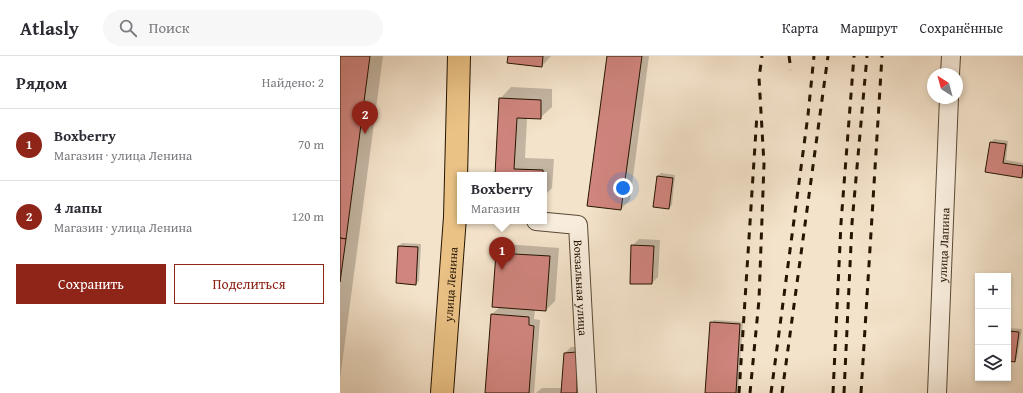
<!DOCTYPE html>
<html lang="ru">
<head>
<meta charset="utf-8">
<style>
  body { margin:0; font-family:"Gentium Book Plus",serif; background:#f7f7f7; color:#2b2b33 }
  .controls { position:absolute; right:12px; bottom:12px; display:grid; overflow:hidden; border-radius:0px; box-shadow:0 2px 6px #0003 }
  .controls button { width:36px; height:36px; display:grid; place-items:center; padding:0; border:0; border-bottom:1px solid #e1e1e2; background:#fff; color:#2b2b33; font:20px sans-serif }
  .compass { position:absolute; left:587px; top:12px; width:36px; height:36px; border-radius:50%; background:#fff; box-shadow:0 2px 6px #0003; rotate:324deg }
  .you { position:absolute; left:283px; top:132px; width:14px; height:14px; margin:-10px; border:3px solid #fff; border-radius:50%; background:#1a73e8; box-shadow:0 0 0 6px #1a73e833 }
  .badge { display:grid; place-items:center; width:26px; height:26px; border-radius:50%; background:#8f2418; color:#fff; font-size:13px; font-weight:700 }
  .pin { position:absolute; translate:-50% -33px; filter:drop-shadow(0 1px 2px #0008) }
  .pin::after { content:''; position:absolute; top:21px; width:14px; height:12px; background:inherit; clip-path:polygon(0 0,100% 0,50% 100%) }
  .popup { position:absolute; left:117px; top:116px; width:90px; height:52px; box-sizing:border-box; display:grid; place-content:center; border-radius:0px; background:#fff; filter:drop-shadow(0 1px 3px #0005); font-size:13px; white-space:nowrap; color:#7c7c81 }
  .popup b { font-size:15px; color:#2b2b33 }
  .popup::after { content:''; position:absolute; left:50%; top:100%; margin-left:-8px; border:8px solid transparent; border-top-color:#fff }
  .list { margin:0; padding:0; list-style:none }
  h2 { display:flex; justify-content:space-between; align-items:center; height:52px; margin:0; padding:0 16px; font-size:17px }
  h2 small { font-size:13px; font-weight:400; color:#7c7c81 }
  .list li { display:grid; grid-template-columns:26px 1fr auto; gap:12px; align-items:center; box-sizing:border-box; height:72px; padding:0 16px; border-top:1px solid #e1e1e2 }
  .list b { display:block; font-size:15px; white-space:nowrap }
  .list p { margin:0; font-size:13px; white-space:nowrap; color:#7c7c81 }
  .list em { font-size:13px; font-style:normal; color:#7c7c81 }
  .actions { display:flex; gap:8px; padding:12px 16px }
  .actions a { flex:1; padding:9px 0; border:1px solid #8f2418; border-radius:0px; text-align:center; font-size:14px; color:#8f2418 }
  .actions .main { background:#8f2418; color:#fff }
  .icon { flex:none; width:22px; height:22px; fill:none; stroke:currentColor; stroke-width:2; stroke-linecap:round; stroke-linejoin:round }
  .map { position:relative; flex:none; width:683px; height:337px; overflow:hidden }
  header { display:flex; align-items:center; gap:24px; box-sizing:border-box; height:56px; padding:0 20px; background:#fff; border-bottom:1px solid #e1e1e2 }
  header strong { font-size:19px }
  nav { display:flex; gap:22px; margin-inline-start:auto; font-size:14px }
  .search { width:280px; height:36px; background:#f7f7f7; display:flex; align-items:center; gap:10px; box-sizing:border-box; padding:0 14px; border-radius:22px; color:#7c7c81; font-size:15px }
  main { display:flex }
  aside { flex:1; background:#fff }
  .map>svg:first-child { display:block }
  .shadow { fill:#0003 }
  .building { fill:#d0857e; stroke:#251400 }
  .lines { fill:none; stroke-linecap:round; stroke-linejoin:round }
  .minor-casing { stroke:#594833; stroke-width:20 }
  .major-casing { stroke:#251400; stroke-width:24 }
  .minor { stroke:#f8eddd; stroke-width:18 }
  .major { stroke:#eac286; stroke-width:22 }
  .rail { stroke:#251400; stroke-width:3; stroke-dasharray:7 7; stroke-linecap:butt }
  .labels { text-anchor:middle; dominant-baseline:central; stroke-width:3.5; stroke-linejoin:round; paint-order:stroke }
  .street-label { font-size:12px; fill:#251400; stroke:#f8eddd }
</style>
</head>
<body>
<header>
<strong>Atlasly</strong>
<div class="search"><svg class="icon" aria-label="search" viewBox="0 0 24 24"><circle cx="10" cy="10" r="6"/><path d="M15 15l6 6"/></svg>Поиск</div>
<nav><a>Карта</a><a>Маршрут</a><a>Сохранённые</a></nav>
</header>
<main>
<aside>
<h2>Рядом<small>Найдено: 2</small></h2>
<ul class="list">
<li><span class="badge">1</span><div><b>Boxberry</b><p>Магазин · улица Ленина</p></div><em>70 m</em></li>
<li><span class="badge">2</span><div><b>4 лапы</b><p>Магазин · улица Ленина</p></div><em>120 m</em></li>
</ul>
<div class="actions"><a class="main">Сохранить</a><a>Поделиться</a></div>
</aside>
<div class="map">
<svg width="683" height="337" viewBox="0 0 683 337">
  <rect width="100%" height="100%" fill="#f4e3cb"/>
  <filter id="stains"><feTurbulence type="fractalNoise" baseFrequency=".005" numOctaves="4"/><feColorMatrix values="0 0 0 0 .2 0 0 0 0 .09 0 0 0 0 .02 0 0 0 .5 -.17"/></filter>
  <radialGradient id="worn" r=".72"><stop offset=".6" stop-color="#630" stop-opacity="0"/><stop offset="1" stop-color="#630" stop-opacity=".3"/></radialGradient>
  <g class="shadow">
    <path d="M1,0h42l-43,323v-313z"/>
    <path d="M169,0h42l-9,10z"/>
    <path d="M268,0h41l-19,144 -9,9z"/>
    <path d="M171,31l41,2v18l-12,11h-13l-2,40 29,1 -2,29 -8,8v-21h-48l4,-76z"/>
    <path d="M654,83l14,2 -2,19 17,3 -1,13 -36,-5 5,-29z"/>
    <path d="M321,117l14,2 -3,30 -3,3 -11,-32z"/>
    <path d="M299,183l21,1 -2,37 -6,6h-21l1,-37z"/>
    <path d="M62,187l19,1 -2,37 -3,3 -17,-38z"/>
    <path d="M166,188l53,4 -4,53 -9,9 -11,-1 -1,10 6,1 -6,73h-48l6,-79 8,-7 -3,-54z"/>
    <path d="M374,264l29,2 -5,71h-32l5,-70z"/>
    <path d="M668,272l14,1 -5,29 -3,3 -6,-1z"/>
    <path d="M231,291h12l-1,46h-46l6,-5h21l2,-35z"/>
  </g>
  <g class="building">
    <path d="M0,0h30l-24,183 -6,-1z"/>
    <path d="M168,0h35l-1,11 -35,-4z"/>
    <path d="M267,0h35l-21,154 -34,-4z"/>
    <path d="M159,42l42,2v19l-24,-1 -3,51 29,1v5h-48z"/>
    <path d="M650,86l16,2 -3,19 20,3 -1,12 -37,-6z"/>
    <path d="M317,120l16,2 -4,31 -16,-2z"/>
    <path d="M0,182l6,1 -6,43z"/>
    <path d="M291,189l23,1 -2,38h-22z"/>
    <path d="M58,190l20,1 -2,38 -20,-2z"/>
    <path d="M156,197l54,3 -4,55 -54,-4z"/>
    <path d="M151,258l38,3v8l5,1 -5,67h-44z"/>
    <path d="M370,266l30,2 -4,69h-31z"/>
    <path d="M668,275l11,1 -4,30 -7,-1z"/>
    <path d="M237,296v41h-16l3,-40z"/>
  </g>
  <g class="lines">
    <defs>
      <g id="minor">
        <path d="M610,18l1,-18"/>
        <path id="s1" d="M196,165l42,4 9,168"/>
        <path id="s2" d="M597,337l12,-295"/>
      </g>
      <g id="major">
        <path id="s3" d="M102,337l13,-176 4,-161"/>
      </g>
    </defs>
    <use href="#minor" class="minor-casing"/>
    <use href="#major" class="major-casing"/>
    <use href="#minor" class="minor"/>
    <use href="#major" class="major"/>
    <g class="rail">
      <path d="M449,0l2,14"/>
      <path d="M399,337l18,-279"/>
      <path d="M410,337l9,-93 5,-136 -5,-86 3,-22"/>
      <path d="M431,337l37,-278 6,-59"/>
      <path d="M442,337l46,-337"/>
      <path d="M493,337l8,-170 13,-167"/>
      <path d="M504,337l8,-170 15,-167"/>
      <path d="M521,337l21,-337"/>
    </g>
  </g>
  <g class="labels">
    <g class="street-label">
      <text stroke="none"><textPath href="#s2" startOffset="148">улица Лапина</textPath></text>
      <text stroke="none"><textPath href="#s3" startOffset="109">улица Ленина</textPath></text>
      <text stroke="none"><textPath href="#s1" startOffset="105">Вокзальная улица</textPath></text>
    </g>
  </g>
  <rect width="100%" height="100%" filter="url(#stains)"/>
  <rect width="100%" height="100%" fill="url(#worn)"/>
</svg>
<div class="controls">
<button>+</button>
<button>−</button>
<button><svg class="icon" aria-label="layers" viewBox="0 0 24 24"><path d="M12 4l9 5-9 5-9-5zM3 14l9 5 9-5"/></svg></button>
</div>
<svg class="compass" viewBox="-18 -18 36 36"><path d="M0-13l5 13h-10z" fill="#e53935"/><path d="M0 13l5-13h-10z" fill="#7c7c81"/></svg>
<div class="you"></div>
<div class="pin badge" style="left:162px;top:214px">1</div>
<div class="popup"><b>Boxberry</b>Магазин</div>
<div class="pin badge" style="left:25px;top:78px">2</div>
</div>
</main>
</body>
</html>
